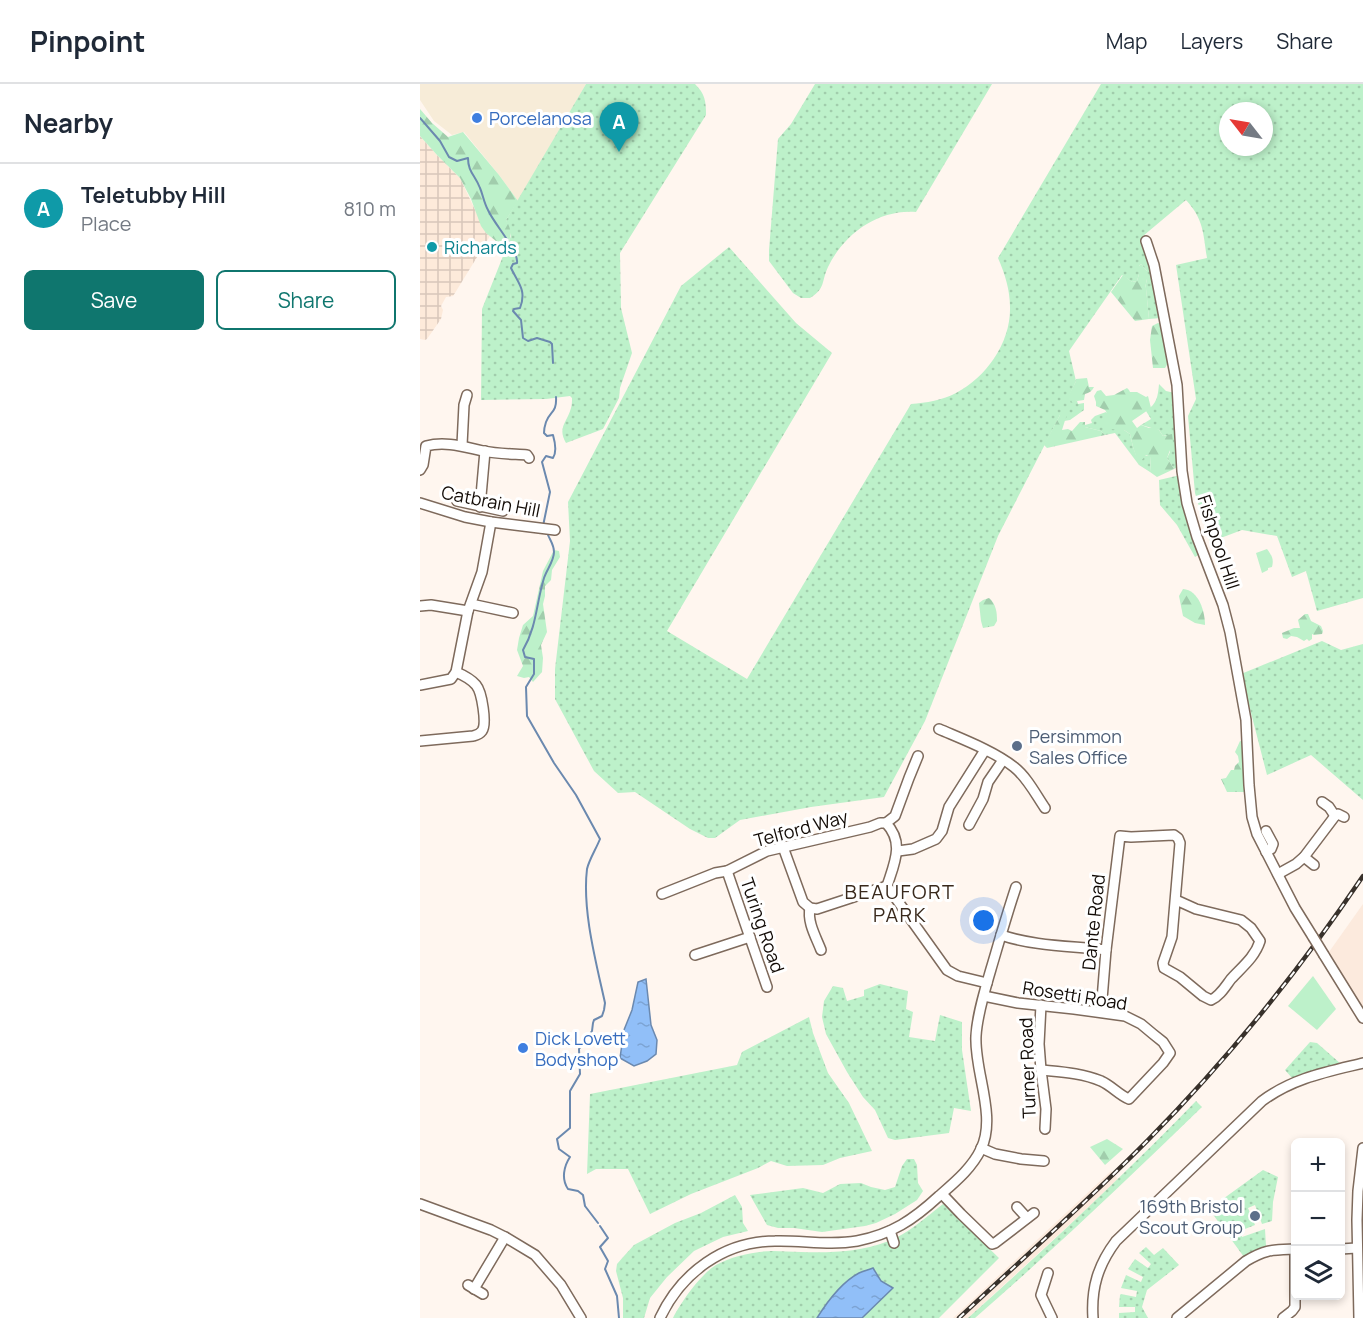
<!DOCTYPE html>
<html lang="en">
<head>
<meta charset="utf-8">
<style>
  body { margin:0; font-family:Manrope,sans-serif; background:#f2f2f3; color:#1f2937 }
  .controls { position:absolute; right:18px; bottom:18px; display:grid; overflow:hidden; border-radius:9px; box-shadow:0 3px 9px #0003 }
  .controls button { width:54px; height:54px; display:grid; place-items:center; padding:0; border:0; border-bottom:2px solid #e0e1e3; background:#fff; color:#1f2937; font:30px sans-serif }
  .compass { position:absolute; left:799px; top:18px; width:54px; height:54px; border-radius:50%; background:#fff; box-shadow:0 3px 9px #0003; rotate:301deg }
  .you { position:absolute; left:564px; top:837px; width:21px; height:21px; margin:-15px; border:4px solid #fff; border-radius:50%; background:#1a73e8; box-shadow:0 0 0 9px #1a73e833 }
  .badge { display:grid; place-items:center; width:39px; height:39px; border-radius:50%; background:#0f766e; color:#fff; font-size:20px; font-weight:700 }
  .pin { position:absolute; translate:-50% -50px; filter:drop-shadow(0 2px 3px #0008) }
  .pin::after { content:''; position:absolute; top:32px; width:21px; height:18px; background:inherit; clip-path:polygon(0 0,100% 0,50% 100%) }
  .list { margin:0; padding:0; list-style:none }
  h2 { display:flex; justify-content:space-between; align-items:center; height:78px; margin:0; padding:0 24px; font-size:26px }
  h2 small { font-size:20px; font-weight:400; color:#747a83 }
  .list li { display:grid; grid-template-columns:39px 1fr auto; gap:18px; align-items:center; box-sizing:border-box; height:90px; padding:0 24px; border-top:2px solid #e0e1e3 }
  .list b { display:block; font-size:22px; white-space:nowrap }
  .list p { margin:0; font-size:20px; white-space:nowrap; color:#747a83 }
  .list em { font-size:20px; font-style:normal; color:#747a83 }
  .actions { display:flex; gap:12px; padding:18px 24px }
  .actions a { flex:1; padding:14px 0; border:2px solid #0f766e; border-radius:9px; text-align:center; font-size:21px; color:#0f766e }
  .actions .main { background:#0f766e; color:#fff }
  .icon { flex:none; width:33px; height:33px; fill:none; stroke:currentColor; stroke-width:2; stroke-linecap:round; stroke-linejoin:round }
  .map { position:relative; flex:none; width:943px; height:1234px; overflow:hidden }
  header { display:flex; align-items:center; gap:36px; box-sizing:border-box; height:84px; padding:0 30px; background:#fff; border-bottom:2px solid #e0e1e3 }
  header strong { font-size:28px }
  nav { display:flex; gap:33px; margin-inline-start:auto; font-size:21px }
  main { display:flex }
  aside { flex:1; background:#fff }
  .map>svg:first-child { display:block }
  .commercial { fill:#f7ecd8 }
  .industrial { fill:url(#industrial-grid) }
  .built { fill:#fceadd }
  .grass { fill:url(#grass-dots); fill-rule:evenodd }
  .forest { fill:url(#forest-firs) }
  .green { fill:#bdf1ca }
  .water { fill:url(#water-ripples); stroke:#6b89af; stroke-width:1.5 }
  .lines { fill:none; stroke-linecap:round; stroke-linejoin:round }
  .stream { stroke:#6b89af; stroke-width:2 }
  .minor-casing { stroke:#7e6a5c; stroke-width:12 }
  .minor { stroke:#fff; stroke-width:9 }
  .rail-casing { stroke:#38312b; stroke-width:4.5 }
  .rail { stroke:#fff; stroke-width:2; stroke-dasharray:7; stroke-linecap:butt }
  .minor-bridge-casing { stroke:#7e6a5c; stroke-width:12; stroke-linecap:butt }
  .minor-bridge { stroke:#fff; stroke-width:9 }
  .shop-dot { fill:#3f7fe0; stroke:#fff; stroke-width:2 }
  .culture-dot { fill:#0f9aa8; stroke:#fff; stroke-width:2 }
  .service-dot { fill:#5c6f8a; stroke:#fff; stroke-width:2 }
  .labels { text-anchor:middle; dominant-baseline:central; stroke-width:6; stroke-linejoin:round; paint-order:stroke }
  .shop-label { font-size:18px; fill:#366cbe; stroke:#fff; text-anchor:start }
  .culture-label { font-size:18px; fill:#0d838f; stroke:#fff; text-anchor:start }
  .street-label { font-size:18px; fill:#110a05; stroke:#fff }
  .service-label { font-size:18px; fill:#4e5e75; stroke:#fff; text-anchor:start }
  .neighbourhood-label { font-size:20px; letter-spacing:1.5px; fill:#39291c; stroke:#fff }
</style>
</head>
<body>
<header>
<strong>Pinpoint</strong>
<nav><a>Map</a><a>Layers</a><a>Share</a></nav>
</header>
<main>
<aside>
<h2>Nearby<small></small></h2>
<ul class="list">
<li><span class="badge" style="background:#0f9aa8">A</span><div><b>Teletubby Hill</b><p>Place</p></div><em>810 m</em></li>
</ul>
<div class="actions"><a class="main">Save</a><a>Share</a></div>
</aside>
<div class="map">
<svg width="943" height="1234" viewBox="0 0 943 1234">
  <defs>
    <pattern id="industrial-grid" width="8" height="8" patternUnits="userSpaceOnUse" patternTransform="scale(1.5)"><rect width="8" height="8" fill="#fdeada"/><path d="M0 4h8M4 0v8" fill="none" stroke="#d8c7ba"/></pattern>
    <pattern id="grass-dots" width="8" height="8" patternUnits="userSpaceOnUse" patternTransform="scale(1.5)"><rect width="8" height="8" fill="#bdf1ca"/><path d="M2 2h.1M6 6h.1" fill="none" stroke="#a1cdac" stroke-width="1.8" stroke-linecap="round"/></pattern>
    <pattern id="forest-firs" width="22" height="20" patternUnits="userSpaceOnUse" patternTransform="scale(1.5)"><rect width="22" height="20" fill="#bdf1ca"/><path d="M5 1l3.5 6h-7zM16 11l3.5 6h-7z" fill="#a1cdac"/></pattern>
    <pattern id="water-ripples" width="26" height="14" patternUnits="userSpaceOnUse" patternTransform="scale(1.5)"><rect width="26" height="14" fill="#91bff8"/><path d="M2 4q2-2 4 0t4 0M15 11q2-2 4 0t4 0" fill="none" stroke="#7ca3d3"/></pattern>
  </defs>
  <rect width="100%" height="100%" fill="#fff6ef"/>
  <path class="commercial" d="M0,0h166l-68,117 -19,-26 -35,-43 -12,3 -18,-14 -14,-21z"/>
  <path class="industrial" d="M0,52l17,19 23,23 26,55 4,3 -35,57 -2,3 -7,1 -5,9 2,4 -2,9 -14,20 -2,1 -5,-1z"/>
  <g class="built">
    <path d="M943,820v105l-34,-57z"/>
    <path d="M691,1087l7,8 -26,25 -124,114h-15z"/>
  </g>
  <g class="grass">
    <path d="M166,0h109c10,10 11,17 11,31l-86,138 1,55 11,45 -12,35 -1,10 -16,31 -37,14c-9,-16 1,-20 5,-35 1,-3 1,-7 1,-10l-2,-2 -24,3 -65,1 1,-91 29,-73 -5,-16z"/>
    <path d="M395,0h177l-76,128c-38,-3 -72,22 -88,55 -7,15 -2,21 -18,31h-9l-8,-5 -24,-32v-11l9,-111 13,-15z"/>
    <path d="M681,0h262v514l-46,13 -11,-40 -14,6 -15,-41 -35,-6 -32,12 -15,-49 -7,-77 8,-17 -20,-134 31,-7c-4,-25 -3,-38 -21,-58l-43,36v8l2,-1 16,75 -12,1 -3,-30 -1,-1 2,-9v-8l-6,-7 -2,2v8l-2,7 -5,1 -10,-7 -53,76 7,30 -9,20 7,-2 3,2 1,3 6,-1v7l-14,10 -6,1 2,-6h-6l-62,121 -73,185 -41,76 -73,10 -71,13 -25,18h-7l-18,-9 -55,-37 -17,1 -24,-22 -39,-72v-30l15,-128 -2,-39 113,-216 48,-39 67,76 36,30 -165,278 80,48 164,-275c15,-1 32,-4 45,-11 31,-16 55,-51 54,-86 0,-17 -5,-33 -12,-49zM808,27h36v36h-36z"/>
    <path d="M739,300l7,7 9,2 4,73 -5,3 -7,-11 3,-6 -4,-17 -3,1 -4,-6 -18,-5 10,-6 -5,-8c11,-7 12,-15 13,-27z"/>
    <path d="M686,328l18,18 6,4 3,13 3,8 15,1 -1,16 -11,-7 -24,-32 -10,2 -4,-4 -16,-4v-2l7,-2 -1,-3 4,-4z"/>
    <path d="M756,392h2l22,78 -5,3 -18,-32 -17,-20 -1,-25z"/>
    <path d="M902,557l19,9 22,-6v156l-52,-45 -44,20 -26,-101z"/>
    <path d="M460,900l28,7 -2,18 7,3 -4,25 26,4 5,-26 22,7v28l9,61 -17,-3 -5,25 -54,7 -7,-2 -13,-28 -12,-13 -16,-25 -21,-38 -4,-17 2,-16 9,-15 10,2 4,13 17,-5v-6z"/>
    <path d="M389,933l4,16 15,40 21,30 23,48 -32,7 -17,7 -36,1 -16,-5 -13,7 -67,26 -41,20 -22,-45h-32l-9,5 3,-80 147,-29 5,-13z"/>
    <path d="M890,958l7,1 24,21 -49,14 -7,-8z"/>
    <path d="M776,1017l6,6c-74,72 -149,143 -227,211h-7c78,-70 155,-142 228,-217z"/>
    <path d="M487,1075h7l3,6 1,18 5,8 -6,9 -22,14 -19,9 -11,3 -43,6 -28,-4h-16l-11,-3 -17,-30 53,-7 20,5 17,-9 21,-1 10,4 14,3 10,-3 7,-21z"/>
    <path d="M843,1086l15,7 -5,25 -1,19 -10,3 -7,-19 -7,3 7,17 -15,6 2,6 23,-8 1,17 -22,11 -35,-48z"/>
    <path d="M315,1111l7,12 1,16 5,8 -25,6 -29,14 -27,26 -17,21 -6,20h-21v-20l-7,-27 1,-7 7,-8 10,-11 41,-22 26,-10z"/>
    <path d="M523,1120l56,54 -60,60h-266c8,-16 28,-44 43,-53 16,-9 39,-14 57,-14 9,0 18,1 28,1 28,1 59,0 85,-10 22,-8 39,-24 57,-38z"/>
    <path d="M726,1163l8,8 9,-7 16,17 -32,25 -5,17 6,11h-29v-5l16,-1v-5h-16l1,-12 1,-1 15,3 1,-6 -16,-3 5,-13 15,7 2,-5 -15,-8 7,-10 13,9 3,-4 -12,-11z"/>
  </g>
  <g class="forest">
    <path d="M0,25l12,14 16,14 15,-5 36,43 19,26 -12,19c7,12 5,17 0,29l-20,-16 -5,-7 -10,-27 -11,-21 -23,-23 -17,-19z"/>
    <path d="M721,180l6,7v8l-2,9h1l3,31 -14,2 -24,-29 12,-17 9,7 5,-1 2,-7v-8z"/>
    <path d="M738,239l5,1 7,36 -5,8h-12l-3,-28 2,-14z"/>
    <path d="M667,294l2,9h5c-2,4 -5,6 -9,7l-1,6 -7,1 -3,-1 -1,3 -7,-2 10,-20v-2z"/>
    <path d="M707,304l2,2 1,2h7l9,5 2,-1 3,12 -19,13 5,7 4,-3 8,3 5,-1 5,3 4,6 9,-2 1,8 -6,16 7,11 -17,8 -7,-5 1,-15 -5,-2 -5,6 -4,-2 -4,-12 -3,-13 -6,-4 -15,-1 -7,-8 5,-8 -2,-3 -9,-4v-4l-2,-6 3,-5 4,-1 5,6 8,-1z"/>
    <path d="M647,330l-5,16 6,-1 4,2 8,-9h5v5l16,4 4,4 -58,13 -3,-3 16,-30z"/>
    <path d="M134,466l5,1 1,6 -8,13 -1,10 -6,6v10l-2,8 4,28 -6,13 2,13 -1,14 -9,10 -4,-5 -5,1 -7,-2 6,-10 -6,-16 2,-12 4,-13 10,-9 10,-45z"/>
    <path d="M763,505c16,1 22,23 22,36l-10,-2 -12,-7 -4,-20z"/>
    <path d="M569,514c7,6 8,14 8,23l-3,5 -11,2 -2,-7 -2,-18 4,-3z"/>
    <path d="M885,530h3l3,7 10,5 2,5 -1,3 -8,1 -2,-1v5l-3,2 -2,-2 -3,2 -7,-4 -6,-1 -4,3 -4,-1 -1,-5 12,-5h6l-2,-8z"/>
    <path d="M820,657l4,1 3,50h-20l-6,-13 5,-1 5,-8h3l1,-4 4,-4 -1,-6 -3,-4z"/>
    <path d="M687,1055l16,10 -18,16 -15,-18z"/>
  </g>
  <g class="green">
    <path d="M847,465c5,7 7,10 5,18l-4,1v2l-6,3 -6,-20z"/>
    <path d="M893,892l23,33 -19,21 -29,-24z"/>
  </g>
  <g class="water">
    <path d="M226,895l5,46 6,15 -1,14 -9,7 -13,5 -14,-8 4,-28 8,-20 6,-28z"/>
    <path d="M453,1184l8,13 12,7 -31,30h-45c10,-16 25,-36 42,-45 4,-2 9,-3 14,-5z"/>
  </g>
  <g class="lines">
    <g class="stream">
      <path d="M0,34l20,23 9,16 8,4 11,-3c0,14 7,17 12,30 3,7 4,15 8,22 6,14 31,41 29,53l-4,1 -2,4c7,15 16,22 9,40l-6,1 -1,2 8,9 2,18 5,3 9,-3 13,4 2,2 1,19"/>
      <path d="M123,442l7,-34 -8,-30 4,-6 7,2c4,-6 2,-16 0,-23l-6,1 -3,-3c0,-4 1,-8 2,-11 4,-11 11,-9 10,-25"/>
      <path d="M128,451c2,5 6,10 6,17 0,9 -7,17 -10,26 -8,26 -7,48 -21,72l2,7 9,2v15l-8,13 1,29 27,47 22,32 24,44c-4,10 -11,21 -13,30 -5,41 9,93 18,134l-1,7 -2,6 -8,4 -1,3 -1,8 -13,18 1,25 -10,17v37l-13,11 2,10 11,8c-6,9 -9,22 -2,32l10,2 5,4 2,11 13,17"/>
      <path d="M180,1142l8,12 -8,9 8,14 -3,8 12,27 2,22"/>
    </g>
    <defs>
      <g id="minor">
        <path d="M726,157l8,24 23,120 5,86 5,32 10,34 26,68 7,27 16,88 3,65 3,32 5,17 38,74 18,29"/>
        <path d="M42,361l2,-40 3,-10"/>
        <path d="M0,386l3,-5 3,-19c20,-5 38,1 57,5 15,3 30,3 44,4l2,3"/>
        <path d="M37,417l46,10"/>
        <path d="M0,419l45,14 26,5 64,8"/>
        <path d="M60,423l5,-56"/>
        <path d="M51,520l42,9"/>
        <path d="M0,522l11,-1 37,6"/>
        <path d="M0,601l31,-6 5,-7 12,-61 14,-39 9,-50"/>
        <path d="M519,645c23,10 55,22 75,38 13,10 22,28 31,41"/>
        <path d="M0,657l53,-5c4,-1 6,-1 9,-5 5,-7 0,-39 -6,-46 -5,-6 -13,-10 -20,-13"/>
        <path d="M902,718l7,5 6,9 3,-2 6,3"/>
        <path d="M466,739l9,-7 14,-38 9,-22"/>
        <path d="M549,741l14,-26 5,-17 15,-22"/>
        <path d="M363,763l20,55 7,6 7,1 70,-23"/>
        <path d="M478,767l15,-2 23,-10 6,-8 7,-24 36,-57"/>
        <path d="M846,768l5,-3 2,-5 -7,-13"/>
        <path d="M884,773l10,8"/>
        <path d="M307,787l40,116"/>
        <path d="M858,790l18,-10 8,-7 31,-41"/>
        <path d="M467,802l60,84 11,6 29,7"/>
        <path d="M242,810l53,-21 12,-2 40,-20 103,-24 10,-4h6c19,20 8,41 1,63"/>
        <path d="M390,824c-3,14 6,29 11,42"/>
        <path d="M581,851c32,11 71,11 105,15"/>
        <path d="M275,871l55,-18"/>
        <path d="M904,871l39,63"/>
        <path d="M564,912l34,7 56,6 51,7 16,8 12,10 10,8 7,11 -7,10 -34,36c-10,-4 -17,-13 -28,-18 -19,-8 -40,-9 -60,-11"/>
        <path d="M621,921l-2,39 2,26 5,39 -1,20"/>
        <path d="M681,928l5,-62 14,-114 11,1 43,-2 4,3 2,5 -8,94 -9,26 1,5 16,9 23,19 8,4c9,-4 14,-13 20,-21 11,-12 24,-22 29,-38l-9,-13 -10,-8 -45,-11 -20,-9"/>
        <path d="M561,1064l14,6 26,5 23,2"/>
        <path d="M522,1110l19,20 31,30 3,-1 39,-30"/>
        <path d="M0,1120l71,26 14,7 30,18 26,30 20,33"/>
        <path d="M597,1123l10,11"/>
        <path d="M470,1147l4,12"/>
        <path d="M920,1165l17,-1"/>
        <path d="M628,1189l-7,22 11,23"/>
        <path d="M48,1201l15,9"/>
        <path d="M54,1205l31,-52"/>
        <path d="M240,1234c21,-45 64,-77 115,-77 27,-1 54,5 82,0 35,-7 56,-21 82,-45 16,-14 33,-28 42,-47 16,-33 -7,-78 -5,-113 1,-21 9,-46 15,-67 8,-27 16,-55 25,-82"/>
        <path d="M673,1234c-2,-30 5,-53 23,-77l146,-140c31,-23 64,-29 101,-38"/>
        <path d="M757,1234l69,-57c20,-12 26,-11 50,-12"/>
        <path d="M863,1234l9,-7 3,-4v-58"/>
        <path d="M939,1234l-2,-98 1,-29 5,-43"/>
      </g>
    </defs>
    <use href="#minor" class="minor-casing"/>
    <use href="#minor" class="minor"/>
    <defs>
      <path id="rail" d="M539,1234c63,-59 128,-116 189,-178 80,-81 151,-169 215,-264"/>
    </defs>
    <use href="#rail" class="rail-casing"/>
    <use href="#rail" class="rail"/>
    <defs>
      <path id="minor-bridge" d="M893,853l11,18"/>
    </defs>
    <use href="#minor-bridge" class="minor-bridge-casing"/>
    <use href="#minor-bridge" class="minor-bridge"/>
  </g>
  <g class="shop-dot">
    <circle cx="57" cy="34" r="6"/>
    <circle cx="103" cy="964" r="6"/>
  </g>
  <circle class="culture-dot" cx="12" cy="163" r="6"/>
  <g class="service-dot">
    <circle cx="597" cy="662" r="6"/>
    <circle cx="835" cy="1132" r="6"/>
  </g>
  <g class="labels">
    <g class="shop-label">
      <text x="69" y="34">Porcelanosa</text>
      <text x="115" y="954">Dick Lovett<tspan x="115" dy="21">Bodyshop</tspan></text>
    </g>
    <g class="culture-label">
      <text x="24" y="163">Richards</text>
    </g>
    <g class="street-label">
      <text transform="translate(71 417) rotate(11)">Catbrain Hill</text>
      <text transform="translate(799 458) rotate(72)">Fishpool Hill</text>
      <text transform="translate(381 744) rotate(-15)">Telford Way</text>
      <text transform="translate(673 838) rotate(-84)">Dante Road</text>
      <text transform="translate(343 841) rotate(71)">Turing Road</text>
      <text transform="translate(655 911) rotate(9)">Rosetti Road</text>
      <text transform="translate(607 984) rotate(-92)">Turner Road</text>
    </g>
    <g class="service-label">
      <text x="609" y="652">Persimmon<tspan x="609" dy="21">Sales Office</tspan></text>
      <text x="823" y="1122" text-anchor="end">169th Bristol<tspan x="823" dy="21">Scout Group</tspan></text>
    </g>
    <g class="neighbourhood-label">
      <text x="480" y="807">BEAUFORT<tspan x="480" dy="23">PARK</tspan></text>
    </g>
  </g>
</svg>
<div class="controls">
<button>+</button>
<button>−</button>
<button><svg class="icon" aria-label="layers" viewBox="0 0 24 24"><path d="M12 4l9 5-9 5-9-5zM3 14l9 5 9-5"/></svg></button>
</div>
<svg class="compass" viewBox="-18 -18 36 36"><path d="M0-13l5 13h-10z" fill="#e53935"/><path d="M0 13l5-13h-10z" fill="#747a83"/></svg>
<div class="you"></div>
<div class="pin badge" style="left:199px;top:68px;background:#0f9aa8">A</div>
</div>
</main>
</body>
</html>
